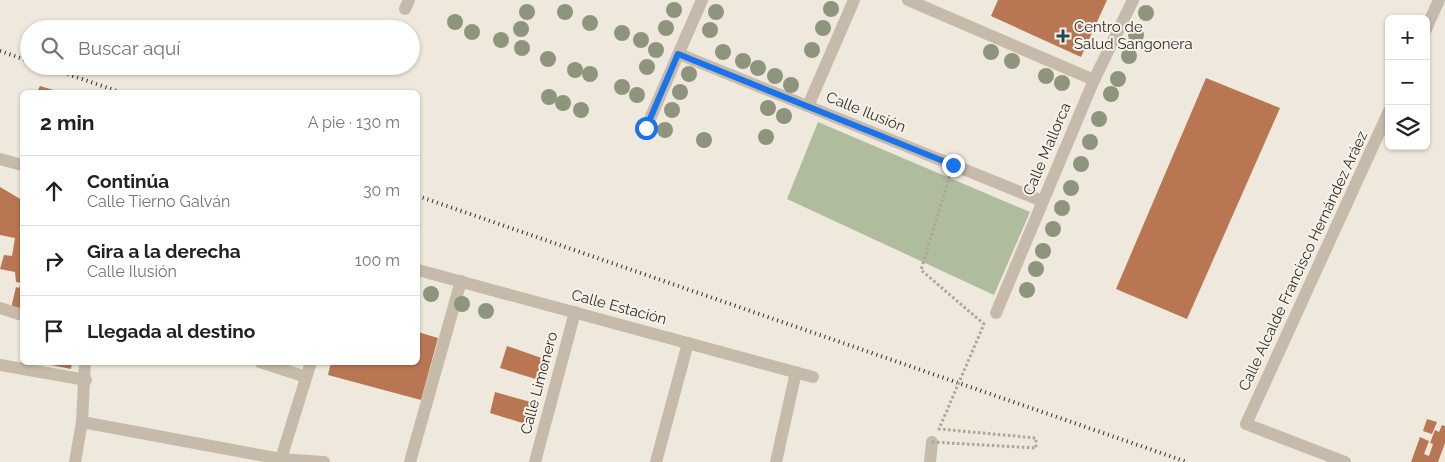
<!DOCTYPE html>
<html lang="es">
<head>
<meta charset="utf-8">
<style>
  body { margin:0; font-family:Raleway,sans-serif; background:#f6f6f6; color:#202124 }
  .controls { position:absolute; right:15px; top:15px; display:grid; overflow:hidden; border-radius:8px; box-shadow:0 1px 4px #0004 }
  .controls button { width:45px; height:45px; display:grid; place-items:center; padding:0; border:0; border-bottom:1px solid #e0e0e0; background:#fff; color:#202124; font:25px sans-serif }
  .stop { position:absolute; width:15px; height:15px; margin:-11px; border:4px solid #1a73e8; border-radius:50%; background:#fff }
  .stop.end { background:#1a73e8; border-color:#fff; box-shadow:0 1px 5px #0008 }
  .list { margin:0; padding:0; list-style:none }
  h2 { display:flex; justify-content:space-between; align-items:center; height:65px; margin:0; padding:0 20px; font-size:21px }
  h2 small { font-size:16px; font-weight:400; color:#757577 }
  .list li { display:grid; grid-template-columns:32px 1fr auto; gap:15px; align-items:center; box-sizing:border-box; height:70px; padding:0 20px; border-top:1px solid #e0e0e0 }
  .list b { display:block; font-size:19px; white-space:nowrap }
  .list p { margin:0; font-size:16px; white-space:nowrap; color:#757577 }
  .list em { font-size:16px; font-style:normal; color:#757577 }
  .icon { flex:none; width:28px; height:28px; fill:none; stroke:currentColor; stroke-width:2; stroke-linecap:round; stroke-linejoin:round }
  .map { position:relative; flex:none; width:1445px; height:462px; overflow:hidden }
  .search { position:absolute; background:#fff; box-shadow:0 1px 4px #0004; left:20px; top:20px; width:400px; height:55px; display:flex; align-items:center; gap:12px; box-sizing:border-box; padding:0 18px; border-radius:28px; color:#757577; font-size:19px }
  .panel { position:absolute; background:#fff; box-shadow:0 1px 4px #0004; left:20px; top:90px; width:400px; height:275px; border-radius:8px }
  .map>svg:first-child { display:block }
  .green { fill:#afbc9e }
  .building { fill:#b87752 }
  .lines { fill:none; stroke-linecap:round; stroke-linejoin:round }
  .street { stroke:#c6baaa; stroke-width:12 }
  .rail { stroke:#342e29; stroke-width:4; stroke-dasharray:1 4; stroke-linecap:butt }
  .path-bridge { stroke:#b1a494; stroke-width:3; stroke-dasharray:2.5 2.5; stroke-linecap:butt }
  .tree { fill:#8f947d }
  .route { stroke:#1a73e8; stroke-width:6 }
  .poi-dot { fill:#234851; stroke:#f7f2e9; stroke-width:2 }
  .labels { text-anchor:middle; dominant-baseline:central; stroke-width:4; stroke-linejoin:round; paint-order:stroke }
  .poi-label { font-size:15px; fill:#342e29; stroke:#f7f2e9; text-anchor:start }
  .street-label { font-size:15px; fill:#342e29; stroke:#f7f2e9 }
</style>
</head>
<body>
<div class="map">
<svg width="1445" height="462" viewBox="0 0 1445 462">
  <rect width="100%" height="100%" fill="#efe9dd"/>
  <path class="green" d="M818,122l212,90 -36,83 -207,-96z"/>
  <g class="building">
    <path d="M998,0h109l-26,57 -90,-41z"/>
    <path d="M1206,78l74,30 -93,211 -71,-30z"/>
    <path d="M40,86l20,6h-23z"/>
    <path d="M0,187l22,13v83l-6,-1 -1,-10 -15,-3 4,-14 8,1 3,-18 -15,-3z"/>
    <path d="M20,285h2v24l-10,-2v-3l4,-17 3,1z"/>
    <path d="M418,332l20,6 -17,62 -93,-25 3,-13h87z"/>
    <path d="M507,346l43,15 -8,20 -42,-13z"/>
    <path d="M36,362h36l-1,7z"/>
    <path d="M495,392l43,12 -6,22 -42,-13z"/>
    <path d="M1427,419l10,3 -5,12 -9,-3z"/>
    <path d="M1442,425l3,1v17l-7,19h-27l9,-25 9,4 -5,13 5,2 4,-12 -3,-1 5,-13 4,2z"/>
  </g>
  <g class="lines">
    <g class="street">
      <path d="M908,0l186,80"/>
      <path d="M405,9l4,-9"/>
      <path d="M1426,29l13,-29"/>
      <path d="M679,54l363,147"/>
      <path d="M808,106l46,-106"/>
      <path d="M646,128l56,-128"/>
      <path d="M0,159l22,6"/>
      <path d="M418,270l395,107"/>
      <path d="M0,308l22,7"/>
      <path d="M996,313l98,-233 39,-80"/>
      <path d="M260,362l46,15"/>
      <path d="M0,365l86,15"/>
      <path d="M82,422l199,37 43,3"/>
      <path d="M75,462l7,-40 3,-60"/>
      <path d="M280,462l31,-100"/>
      <path d="M410,462l51,-181"/>
      <path d="M535,462l40,-150"/>
      <path d="M656,462l32,-119"/>
      <path d="M776,462l20,-90"/>
      <path d="M930,462l2,-20"/>
      <path d="M1345,462l-99,-38 143,-313"/>
    </g>
    <g class="rail">
      <path d="M0,51l29,10"/>
      <path d="M44,66l76,26"/>
      <path d="M418,196l769,266"/>
    </g>
    <path class="path-bridge" d="M932,442l104,6v-10l-97,-9 45,-105 -63,-54 32,-105"/>
  </g>
  <g class="tree">
    <circle cx="831" cy="9" r="8"/>
    <circle cx="674" cy="10" r="8"/>
    <circle cx="527" cy="12" r="8"/>
    <circle cx="565" cy="12" r="8"/>
    <circle cx="716" cy="12" r="8"/>
    <circle cx="1146" cy="13" r="8"/>
    <circle cx="455" cy="22" r="8"/>
    <circle cx="590" cy="23" r="8"/>
    <circle cx="666" cy="28" r="8"/>
    <circle cx="823" cy="28" r="8"/>
    <circle cx="521" cy="29" r="8"/>
    <circle cx="710" cy="30" r="8"/>
    <circle cx="472" cy="32" r="8"/>
    <circle cx="622" cy="33" r="8"/>
    <circle cx="1136" cy="35" r="8"/>
    <circle cx="501" cy="40" r="8"/>
    <circle cx="641" cy="40" r="8"/>
    <circle cx="522" cy="48" r="8"/>
    <circle cx="656" cy="50" r="8"/>
    <circle cx="812" cy="50" r="8"/>
    <circle cx="723" cy="52" r="8"/>
    <circle cx="991" cy="52" r="8"/>
    <circle cx="1129" cy="56" r="8"/>
    <circle cx="548" cy="59" r="8"/>
    <circle cx="743" cy="61" r="8"/>
    <circle cx="1012" cy="61" r="8"/>
    <circle cx="647" cy="67" r="8"/>
    <circle cx="758" cy="68" r="8"/>
    <circle cx="575" cy="70" r="8"/>
    <circle cx="590" cy="74" r="8"/>
    <circle cx="689" cy="74" r="8"/>
    <circle cx="775" cy="76" r="8"/>
    <circle cx="1046" cy="76" r="8"/>
    <circle cx="1118" cy="79" r="8"/>
    <circle cx="1062" cy="83" r="8"/>
    <circle cx="791" cy="85" r="8"/>
    <circle cx="622" cy="87" r="8"/>
    <circle cx="680" cy="92" r="8"/>
    <circle cx="1111" cy="94" r="8"/>
    <circle cx="637" cy="95" r="8"/>
    <circle cx="549" cy="97" r="8"/>
    <circle cx="563" cy="103" r="8"/>
    <circle cx="768" cy="108" r="8"/>
    <circle cx="581" cy="110" r="8"/>
    <circle cx="672" cy="110" r="8"/>
    <circle cx="784" cy="116" r="8"/>
    <circle cx="1099" cy="119" r="8"/>
    <circle cx="665" cy="130" r="8"/>
    <circle cx="766" cy="137" r="8"/>
    <circle cx="704" cy="140" r="8"/>
    <circle cx="1090" cy="142" r="8"/>
    <circle cx="1081" cy="164" r="8"/>
    <circle cx="1071" cy="188" r="8"/>
    <circle cx="1062" cy="208" r="8"/>
    <circle cx="1053" cy="229" r="8"/>
    <circle cx="1043" cy="251" r="8"/>
    <circle cx="1036" cy="269" r="8"/>
    <circle cx="1027" cy="290" r="8"/>
    <circle cx="431" cy="294" r="8"/>
    <circle cx="462" cy="304" r="8"/>
    <circle cx="486" cy="311" r="8"/>
  </g>
  <g class="lines">
    <path class="route" d="M646,128l32,-74 275,111"/>
  </g>
  <path class="poi-dot" d="M1060.5 28.5h5v5h5v5h-5v5h-5v-5h-5v-5h5z"/>
  <g class="labels">
    <g class="poi-label">
      <text x="1074" y="27">Centro de<tspan x="1074" dy="17">Salud Sangonera</tspan></text>
    </g>
    <g class="street-label">
      <text transform="translate(866 112) rotate(22)">Calle Ilusión</text>
      <text transform="translate(1047 149) rotate(-67)">Calle Mallorca</text>
      <text transform="translate(1303 261) rotate(-65)">Calle Alcalde Francisco Hernández Aráez</text>
      <text transform="translate(619 307) rotate(15)">Calle Estación</text>
      <text transform="translate(539 383) rotate(-75)">Calle Limonero</text>
    </g>
  </g>
</svg>
<div class="controls">
<button>+</button>
<button>−</button>
<button><svg class="icon" aria-label="layers" viewBox="0 0 24 24"><path d="M12 4l9 5-9 5-9-5zM3 14l9 5 9-5"/></svg></button>
</div>
<div class="stop" style="left:646px;top:128px"></div>
<div class="stop end" style="left:953px;top:165px"></div>
<div class="search"><svg class="icon" aria-label="search" viewBox="0 0 24 24"><circle cx="10" cy="10" r="6"/><path d="M15 15l6 6"/></svg>Buscar aquí</div>
<section class="panel">
<h2>2 min<small>A pie · 130 m</small></h2>
<ul class="list">
<li><svg class="icon" aria-label="ahead" viewBox="0 0 24 24"><path d="M12 20V5M6 11l6-6 6 6"/></svg><div><b>Continúa</b><p>Calle Tierno Galván</p></div><em>30 m</em></li>
<li><svg class="icon" aria-label="right" viewBox="0 0 24 24"><path d="M7 20v-9h11M14 6l5 5-5 5"/></svg><div><b>Gira a la derecha</b><p>Calle Ilusión</p></div><em>100 m</em></li>
<li><svg class="icon" aria-label="arrive" viewBox="0 0 24 24"><path d="M6 21V4h12l-3 4 3 4H6"/></svg><div><b>Llegada al destino</b></div></li>
</ul>
</section>
</div>
</body>
</html>
